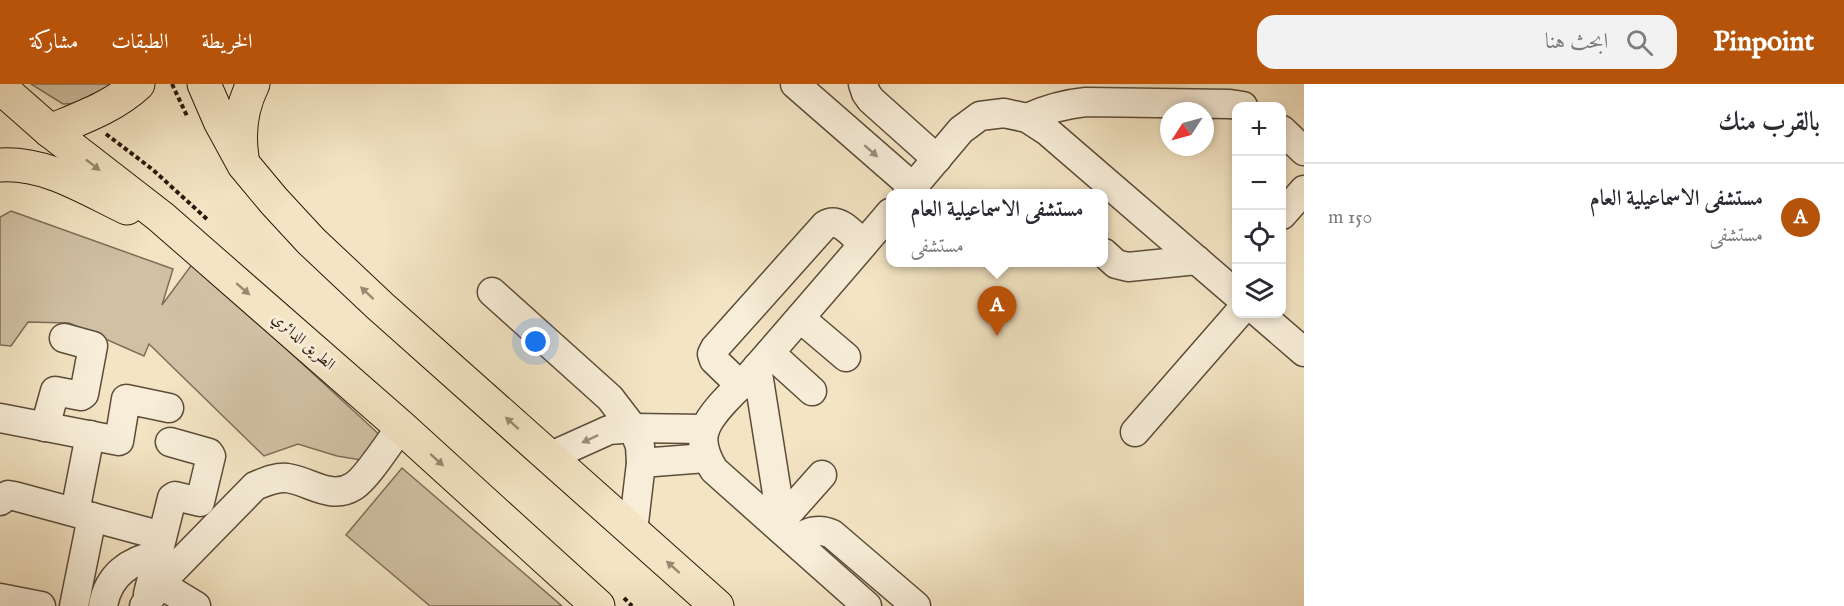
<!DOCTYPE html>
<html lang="ar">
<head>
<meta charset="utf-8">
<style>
  body { margin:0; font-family:"IM FELL English",Amiri,serif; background:#f2f2f3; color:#2b2b33; direction:rtl }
  .controls { position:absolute; right:18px; top:18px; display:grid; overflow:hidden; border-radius:12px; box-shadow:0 3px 9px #0003 }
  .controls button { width:54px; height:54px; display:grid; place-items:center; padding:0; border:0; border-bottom:2px solid #e1e1e2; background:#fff; color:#2b2b33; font:30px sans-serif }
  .compass { position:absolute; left:1160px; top:18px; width:54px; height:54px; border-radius:50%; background:#fff; box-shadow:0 3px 9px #0003; rotate:234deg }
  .you { position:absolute; left:536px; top:258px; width:21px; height:21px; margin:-15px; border:4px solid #fff; border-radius:50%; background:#1a73e8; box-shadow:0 0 0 9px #1a73e833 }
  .badge { display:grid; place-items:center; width:39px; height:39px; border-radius:50%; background:#b45309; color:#fff; font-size:20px; font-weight:700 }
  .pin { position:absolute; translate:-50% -50px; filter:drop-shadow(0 2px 3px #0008) }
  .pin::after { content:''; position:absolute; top:32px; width:21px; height:18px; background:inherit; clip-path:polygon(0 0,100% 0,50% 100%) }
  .popup { position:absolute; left:886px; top:105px; width:222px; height:78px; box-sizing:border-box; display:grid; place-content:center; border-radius:12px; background:#fff; filter:drop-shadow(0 2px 4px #0005); font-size:20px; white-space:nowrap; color:#7c7c81 }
  .popup b { font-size:22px; color:#2b2b33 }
  .popup::after { content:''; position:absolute; left:50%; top:100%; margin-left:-12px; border:12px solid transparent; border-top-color:#fff }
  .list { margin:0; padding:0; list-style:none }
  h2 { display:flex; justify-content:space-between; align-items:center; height:78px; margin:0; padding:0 24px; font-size:26px }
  h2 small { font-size:20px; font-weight:400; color:#7c7c81 }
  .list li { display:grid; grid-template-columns:39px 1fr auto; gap:18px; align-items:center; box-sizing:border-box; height:108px; padding:0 24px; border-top:2px solid #e1e1e2 }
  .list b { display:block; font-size:22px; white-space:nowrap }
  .list p { margin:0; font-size:20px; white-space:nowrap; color:#7c7c81 }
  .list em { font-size:20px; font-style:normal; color:#7c7c81 }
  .icon { flex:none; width:33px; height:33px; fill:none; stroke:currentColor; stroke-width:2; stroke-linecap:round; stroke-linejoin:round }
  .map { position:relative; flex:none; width:1304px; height:522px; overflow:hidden; direction:ltr }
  header { display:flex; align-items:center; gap:36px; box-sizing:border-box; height:84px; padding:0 30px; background:#b45309; color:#fff }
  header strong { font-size:28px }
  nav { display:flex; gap:33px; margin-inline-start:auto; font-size:21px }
  .search { width:420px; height:54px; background:#f2f2f3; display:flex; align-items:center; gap:15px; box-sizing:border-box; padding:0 21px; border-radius:18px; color:#7c7c81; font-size:22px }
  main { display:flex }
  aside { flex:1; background:#fff }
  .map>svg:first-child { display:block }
  .green { fill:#d1c1a4; stroke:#7e6d58; stroke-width:1.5 }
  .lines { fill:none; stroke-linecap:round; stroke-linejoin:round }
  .minor-casing { stroke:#5c4c39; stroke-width:31 }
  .major-casing { stroke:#2a190b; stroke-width:35 }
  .path { stroke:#2a190b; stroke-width:4; stroke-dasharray:4.5 3; stroke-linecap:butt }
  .minor { stroke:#f7edd8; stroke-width:28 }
  .major { stroke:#f3e4c3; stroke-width:33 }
  .oneway { fill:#9b8e7c }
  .oneway2 { fill:#998970 }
  .labels { text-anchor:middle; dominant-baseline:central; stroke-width:6; stroke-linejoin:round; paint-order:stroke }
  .street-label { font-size:16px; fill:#2a190b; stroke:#f7edd8 }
</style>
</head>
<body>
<header>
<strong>Pinpoint</strong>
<div class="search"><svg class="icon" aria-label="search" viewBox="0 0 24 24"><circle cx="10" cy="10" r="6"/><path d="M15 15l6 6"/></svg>ابحث هنا</div>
<nav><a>الخريطة</a><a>الطبقات</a><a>مشاركة</a></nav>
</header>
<main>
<aside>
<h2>بالقرب منك<small></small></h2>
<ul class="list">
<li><span class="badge">A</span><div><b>مستشفى الاسماعيلية العام</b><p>مستشفى</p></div><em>150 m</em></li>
</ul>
</aside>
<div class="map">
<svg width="1304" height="522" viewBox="0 0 1304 522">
  <rect width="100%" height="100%" fill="#f3e4c3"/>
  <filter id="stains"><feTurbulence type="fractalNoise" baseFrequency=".00333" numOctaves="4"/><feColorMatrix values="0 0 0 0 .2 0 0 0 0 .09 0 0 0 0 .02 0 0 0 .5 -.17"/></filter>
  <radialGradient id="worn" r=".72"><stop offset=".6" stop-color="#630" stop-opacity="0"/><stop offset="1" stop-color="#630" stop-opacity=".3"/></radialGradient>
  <g class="green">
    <path d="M31,0h90l-35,19 -23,1z"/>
    <path d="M11,127l162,58 -11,36 31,-42 189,174 -21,23 -24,-4 -39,-12 -34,12 -115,-112 -5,12 -75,-33 -41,-1 -17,24 -11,-1v-128z"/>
    <path d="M402,384l160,138h-132l-84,-71z"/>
  </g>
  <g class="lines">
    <defs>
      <g id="minor">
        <path d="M795,0l118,103"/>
        <path d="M863,0l3,9 5,7 66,59"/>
        <path d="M1027,34c20,-9 38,-14 59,-16l144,2 13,2"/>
        <path d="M1282,46l22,21"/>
        <path d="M907,110l54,-64 19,-14 24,-3 23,5 20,13 189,163"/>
        <path d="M1282,131l22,-25"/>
        <path d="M1104,169l12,11 12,3 69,-7"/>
        <path d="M492,208l118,106 23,30 7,18 1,17 -8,68"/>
        <path d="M1260,230l44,38"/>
        <path d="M800,234l46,39"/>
        <path d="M770,269l42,38"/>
        <path d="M757,283l26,164"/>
        <path d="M741,302l-27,-26 -2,-6 3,-6 110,-123c14,-9 28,10 38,19"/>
        <path d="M0,334l119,23 7,-42 43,9"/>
        <path d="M45,343l10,-36 26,5 3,-2 9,-48 -29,-8"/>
        <path d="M1135,348l103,-118"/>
        <path d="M549,373l60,-27 24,-2 72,1"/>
        <path d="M641,379l65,-5"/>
        <path d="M0,417l8,-6 6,1 148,40"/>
        <path d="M75,428l15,-77"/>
        <path d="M782,436l40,-45"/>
        <path d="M793,456c14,-7 24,-13 39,-6l84,72"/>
        <path d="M160,500l36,22"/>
        <path d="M148,510l24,-96 3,-2 25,6 11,-46 -2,-3 -39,-11"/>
        <path d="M0,514l41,8"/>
        <path d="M74,522l18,-89"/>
        <path d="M103,522c5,-30 26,-46 55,-51"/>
        <path d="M144,522l21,-28 90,-92c10,-4 20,-9 32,-8 23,3 44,23 67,8 13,-8 36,-45 47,-59"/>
        <path d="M867,522l-153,-136c-8,-13 -15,-28 -8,-43 8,-19 33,-39 47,-55 46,-53 92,-106 137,-159"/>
      </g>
      <g id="major">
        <path d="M204,0l16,37 24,44 30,36 37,40 69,65 337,300"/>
        <path d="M0,3l50,44 111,86 240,210 197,179"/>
        <path d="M50,47c31,-13 63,-24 88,-47"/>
        <path d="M242,73c-4,-26 -1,-49 11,-73"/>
        <path d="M0,81c46,-3 87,24 127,43"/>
      </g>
    </defs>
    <use href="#minor" class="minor-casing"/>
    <use href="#major" class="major-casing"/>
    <g class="path">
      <path d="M172,0l15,32"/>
      <path d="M106,50l46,35 56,51"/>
      <path d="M624,514l8,8"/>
    </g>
    <use href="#minor" class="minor"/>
    <use href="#major" class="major"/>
  </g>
  <defs><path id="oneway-solid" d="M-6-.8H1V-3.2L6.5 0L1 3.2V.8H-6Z" transform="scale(1.5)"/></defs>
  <g class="oneway">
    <use href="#oneway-solid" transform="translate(871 67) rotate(41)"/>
    <use href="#oneway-solid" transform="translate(590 355) rotate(155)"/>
  </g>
  <g class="oneway2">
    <use href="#oneway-solid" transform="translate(93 81) rotate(38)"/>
    <use href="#oneway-solid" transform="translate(243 205) rotate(41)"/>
    <use href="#oneway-solid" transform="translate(367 209) rotate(-137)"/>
    <use href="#oneway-solid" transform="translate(512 339) rotate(-138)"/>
    <use href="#oneway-solid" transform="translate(437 376) rotate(42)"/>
    <use href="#oneway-solid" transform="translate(673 483) rotate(-138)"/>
  </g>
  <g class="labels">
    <g class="street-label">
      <text transform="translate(303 258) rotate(41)">الطريق الدائري</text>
    </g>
  </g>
  <rect width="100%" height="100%" filter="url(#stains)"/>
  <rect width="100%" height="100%" fill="url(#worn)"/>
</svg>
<div class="controls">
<button>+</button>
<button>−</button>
<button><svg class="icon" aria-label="locate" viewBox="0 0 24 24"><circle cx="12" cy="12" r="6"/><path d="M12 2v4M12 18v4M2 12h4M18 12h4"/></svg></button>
<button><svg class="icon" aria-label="layers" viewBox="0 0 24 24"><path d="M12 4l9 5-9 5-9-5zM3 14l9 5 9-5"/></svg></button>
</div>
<svg class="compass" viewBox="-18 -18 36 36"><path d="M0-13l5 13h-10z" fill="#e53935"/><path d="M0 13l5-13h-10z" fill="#7c7c81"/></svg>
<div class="you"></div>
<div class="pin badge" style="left:997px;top:252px">A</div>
<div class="popup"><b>مستشفى الاسماعيلية العام</b>مستشفى</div>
</div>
</main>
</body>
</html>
